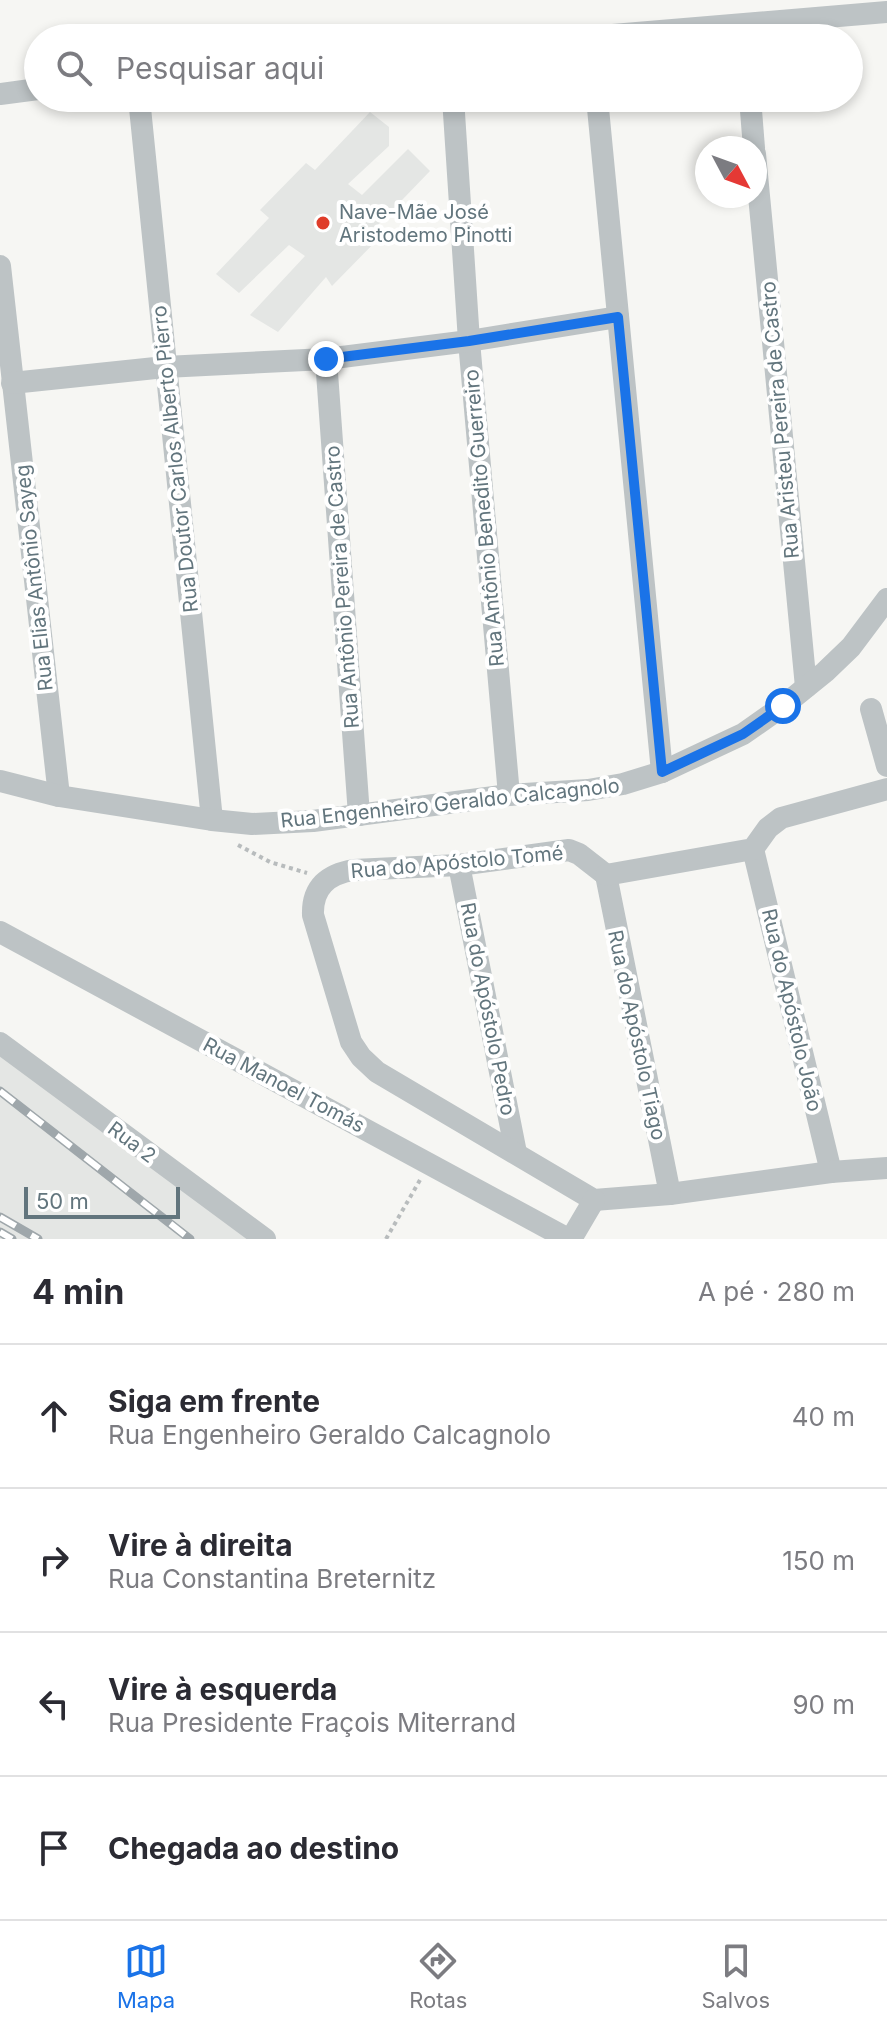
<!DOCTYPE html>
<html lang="pt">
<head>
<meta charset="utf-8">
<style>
  body { margin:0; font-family:Inter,sans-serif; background:#f7f7f7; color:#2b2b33 }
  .compass { position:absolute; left:695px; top:136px; width:72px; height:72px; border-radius:50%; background:#fff; box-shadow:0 4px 12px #0003; rotate:131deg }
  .scale { position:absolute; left:24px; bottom:20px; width:156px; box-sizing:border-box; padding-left:8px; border:4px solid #62757d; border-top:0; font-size:22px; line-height:28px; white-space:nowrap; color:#62757d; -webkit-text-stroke:6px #fff; paint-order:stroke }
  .stop { position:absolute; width:24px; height:24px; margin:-18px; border:6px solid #1a73e8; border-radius:50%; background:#fff }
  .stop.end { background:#1a73e8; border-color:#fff; box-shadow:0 2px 8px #0008 }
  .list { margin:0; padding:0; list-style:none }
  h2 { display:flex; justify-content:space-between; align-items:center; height:104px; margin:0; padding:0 32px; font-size:34px }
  h2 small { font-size:26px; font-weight:400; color:#7c7c81 }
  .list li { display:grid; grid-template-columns:52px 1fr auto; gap:24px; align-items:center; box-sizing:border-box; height:144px; padding:0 32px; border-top:2px solid #e1e1e2 }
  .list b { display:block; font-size:30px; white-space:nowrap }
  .list p { margin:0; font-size:26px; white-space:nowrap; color:#7c7c81 }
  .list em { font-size:26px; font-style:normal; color:#7c7c81 }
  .icon { flex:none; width:44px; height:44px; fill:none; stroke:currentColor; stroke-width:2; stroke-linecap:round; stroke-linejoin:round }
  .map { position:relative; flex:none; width:887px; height:1239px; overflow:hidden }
  .search { position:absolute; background:#fff; box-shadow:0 4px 12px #0003; left:24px; right:24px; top:24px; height:88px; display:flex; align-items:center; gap:20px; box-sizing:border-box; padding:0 28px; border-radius:44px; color:#7c7c81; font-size:30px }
  .sheet { height:680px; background:#fff }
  nav { display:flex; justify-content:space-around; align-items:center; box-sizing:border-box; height:112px; border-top:2px solid #e1e1e2; background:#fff; font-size:22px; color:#7c7c81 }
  nav a { display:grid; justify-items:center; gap:4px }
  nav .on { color:#1a73e8 }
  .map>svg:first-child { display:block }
  .built { fill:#e4e6e4 }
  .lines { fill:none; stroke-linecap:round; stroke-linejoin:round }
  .path { stroke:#b8bcbd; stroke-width:4; stroke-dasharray:4 4; stroke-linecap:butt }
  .street { stroke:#bdc3c5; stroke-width:22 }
  .rail-casing { stroke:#9fa7ab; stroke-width:9 }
  .rail { stroke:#fff; stroke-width:6; stroke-dasharray:18; stroke-linecap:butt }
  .route { stroke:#1a73e8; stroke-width:10 }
  .poi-dot { fill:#df3d2a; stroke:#fff; stroke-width:3 }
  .labels { text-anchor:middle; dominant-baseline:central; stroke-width:8; stroke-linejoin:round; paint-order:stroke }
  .poi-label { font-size:20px; fill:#62757d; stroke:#fff; text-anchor:start }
  .street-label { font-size:20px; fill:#62757d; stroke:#fff }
</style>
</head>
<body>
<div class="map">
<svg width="887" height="1239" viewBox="0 0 887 1239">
  <rect width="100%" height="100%" fill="#f6f6f3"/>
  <g class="built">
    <path d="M370,112l19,15v19l-41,38 14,11 46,-46 22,22 -54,56 6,8 -50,51 -6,-9 -48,55 -28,-17 55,-59 -16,-11 -50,48 -23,-19 53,-56 -9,-8 46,-47 9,7z"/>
    <path d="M0,1056l249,183h-249z"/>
  </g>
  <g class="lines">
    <g class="path">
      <path d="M238,845l32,17 37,11"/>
      <path d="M386,1239l34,-59"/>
    </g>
    <g class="street">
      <path d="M577,38l310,-26"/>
      <path d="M0,94l38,-5"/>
      <path d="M139,98l73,722"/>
      <path d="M453,98l16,243 40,454"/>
      <path d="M597,98l65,674"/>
      <path d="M750,98l4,50"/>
      <path d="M755,154l51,533"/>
      <path d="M0,266l59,530"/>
      <path d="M326,359l33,456"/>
      <path d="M12,383l153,-16 161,-8 143,-18 149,-24"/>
      <path d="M871,709l16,57"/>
      <path d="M0,781l59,15 153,24 40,4 61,-3 196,-26 79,-5 35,-6 39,-12 81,-38 40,-28 42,-34 26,-25 36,-48"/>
      <path d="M753,849l78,323"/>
      <path d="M459,865l57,288"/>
      <path d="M606,875l-27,-21 -10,-4 -110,15 -105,5c-26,4 -42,17 -41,45l38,127 10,15 16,15 217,128 76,-6 161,-22 56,-4"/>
      <path d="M606,875l64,319"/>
      <path d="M606,875l147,-26 15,-21 13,-10 106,-29"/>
      <path d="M0,932l568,307"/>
      <path d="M0,1043l265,196"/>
      <path d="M571,1239l23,-39"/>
    </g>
    <defs>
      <g id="rail">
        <path d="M0,1091l190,148"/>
        <path d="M0,1217l38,22"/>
        <path d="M0,1232l12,7"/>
      </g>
    </defs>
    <use href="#rail" class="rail-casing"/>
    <use href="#rail" class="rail"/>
  </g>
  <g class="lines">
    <path class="route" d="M326,359l143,-18 149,-24 44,455 81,-38 40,-28"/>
  </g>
  <circle class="poi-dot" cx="323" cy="223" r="8"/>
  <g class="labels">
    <g class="poi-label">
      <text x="339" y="212">Nave-Mãe José<tspan x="339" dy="23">Aristodemo Pinotti</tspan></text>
    </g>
    <g class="street-label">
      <text transform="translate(780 420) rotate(-95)">Rua Aristeu Pereira de Castro</text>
      <text transform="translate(175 459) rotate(-96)">Rua Doutor Carlos Alberto Pierro</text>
      <text transform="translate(484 518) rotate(-95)">Rua Antônio Benedito Guerreiro</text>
      <text transform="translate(34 578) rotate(-96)">Rua Elias Antônio Sayeg</text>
      <text transform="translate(342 587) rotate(-94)">Rua Antônio Pereira de Castro</text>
      <text transform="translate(450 803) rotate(-6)">Rua Engenheiro Geraldo Calcagnolo</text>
      <text transform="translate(457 862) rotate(-5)">Rua do Apóstolo Tomé</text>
      <text transform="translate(488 1009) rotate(79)">Rua do Apóstolo Pedro</text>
      <text transform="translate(792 1010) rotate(77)">Rua do Apóstolo João</text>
      <text transform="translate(637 1035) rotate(78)">Rua do Apóstolo Tiago</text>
      <text transform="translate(284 1085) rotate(28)">Rua Manoel Tomás</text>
      <text transform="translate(132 1142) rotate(37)">Rua 2</text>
    </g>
  </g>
</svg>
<svg class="compass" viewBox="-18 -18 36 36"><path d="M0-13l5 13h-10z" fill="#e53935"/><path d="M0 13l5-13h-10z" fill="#7c7c81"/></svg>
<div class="scale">50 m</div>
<div class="stop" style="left:783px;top:706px"></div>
<div class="stop end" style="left:326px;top:359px"></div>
<div class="search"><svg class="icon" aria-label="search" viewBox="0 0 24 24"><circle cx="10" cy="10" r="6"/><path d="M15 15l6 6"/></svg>Pesquisar aqui</div>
</div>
<section class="sheet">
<h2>4 min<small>A pé · 280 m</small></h2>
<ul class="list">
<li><svg class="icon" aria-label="ahead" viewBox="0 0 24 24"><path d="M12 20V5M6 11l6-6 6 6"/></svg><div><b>Siga em frente</b><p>Rua Engenheiro Geraldo Calcagnolo</p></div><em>40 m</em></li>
<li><svg class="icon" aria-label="right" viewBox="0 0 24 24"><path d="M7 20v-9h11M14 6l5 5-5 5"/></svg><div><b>Vire à direita</b><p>Rua Constantina Breternitz</p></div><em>150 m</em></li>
<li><svg class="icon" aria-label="left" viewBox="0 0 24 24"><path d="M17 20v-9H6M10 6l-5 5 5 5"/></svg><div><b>Vire à esquerda</b><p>Rua Presidente Fraçois Miterrand</p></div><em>90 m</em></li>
<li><svg class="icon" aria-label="arrive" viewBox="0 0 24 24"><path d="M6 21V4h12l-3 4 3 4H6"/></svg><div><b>Chegada ao destino</b></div></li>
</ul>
</section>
<nav>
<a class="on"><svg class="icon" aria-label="map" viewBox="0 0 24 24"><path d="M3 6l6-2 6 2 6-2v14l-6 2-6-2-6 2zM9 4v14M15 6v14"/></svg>Mapa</a>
<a><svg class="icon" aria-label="directions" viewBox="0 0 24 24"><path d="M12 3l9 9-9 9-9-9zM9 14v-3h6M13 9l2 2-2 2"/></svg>Rotas</a>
<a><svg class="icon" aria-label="saved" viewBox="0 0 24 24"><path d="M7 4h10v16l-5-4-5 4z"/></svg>Salvos</a>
</nav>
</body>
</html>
